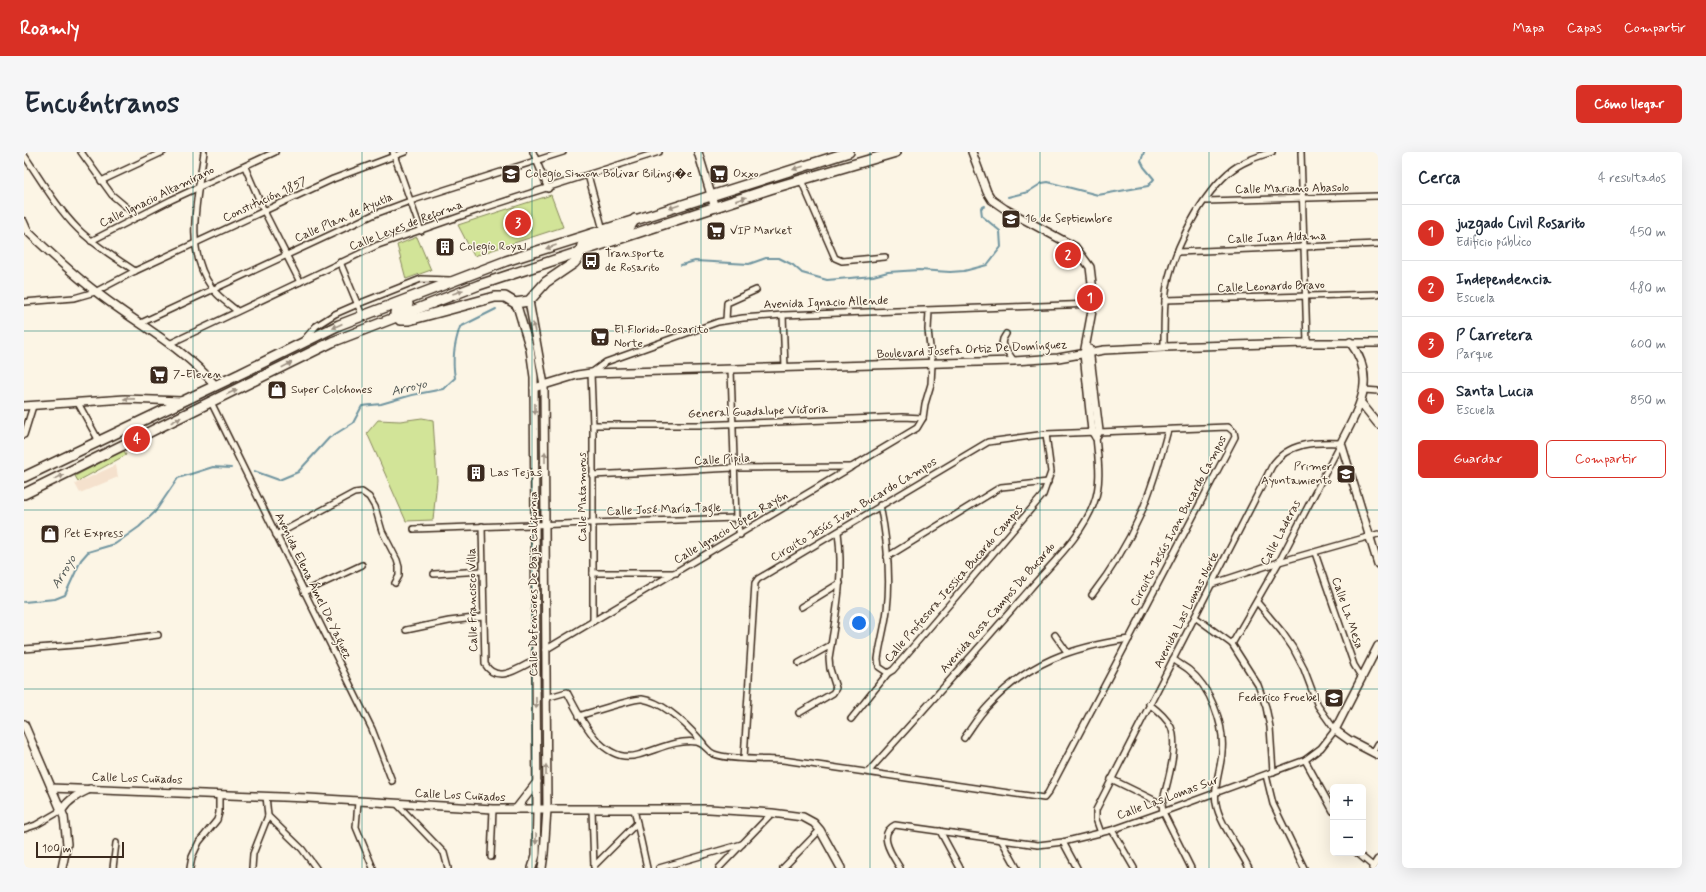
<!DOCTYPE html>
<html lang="es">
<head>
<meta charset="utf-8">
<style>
  body { margin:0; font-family:Mynerve,sans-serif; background:#f6f6f7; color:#1f2937 }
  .controls { position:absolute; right:12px; bottom:12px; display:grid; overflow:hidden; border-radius:6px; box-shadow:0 4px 16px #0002 }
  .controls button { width:36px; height:36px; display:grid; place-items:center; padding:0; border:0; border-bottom:1px solid #e0e1e3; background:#fff; color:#1f2937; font:20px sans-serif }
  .scale { position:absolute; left:12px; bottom:10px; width:88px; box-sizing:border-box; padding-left:4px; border:2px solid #3b2a1e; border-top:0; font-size:11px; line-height:14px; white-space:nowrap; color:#3b2a1e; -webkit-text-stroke:3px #fcf5e5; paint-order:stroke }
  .you { position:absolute; left:835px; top:471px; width:14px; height:14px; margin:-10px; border:3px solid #fff; border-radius:50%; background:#1a73e8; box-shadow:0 0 0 6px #1a73e833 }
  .badge { display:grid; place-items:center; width:26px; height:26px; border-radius:50%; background:#d93025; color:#fff; font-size:13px; font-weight:700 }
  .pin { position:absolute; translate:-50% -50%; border:2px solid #fff; box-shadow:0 1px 4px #0006 }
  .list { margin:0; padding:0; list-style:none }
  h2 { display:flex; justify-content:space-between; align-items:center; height:52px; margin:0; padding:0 16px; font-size:17px }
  h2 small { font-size:13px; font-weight:400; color:#747a83 }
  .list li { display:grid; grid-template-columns:26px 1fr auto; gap:12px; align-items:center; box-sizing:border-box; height:56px; padding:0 16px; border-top:1px solid #e0e1e3 }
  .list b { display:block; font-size:15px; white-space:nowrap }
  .list p { margin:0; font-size:13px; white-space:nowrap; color:#747a83 }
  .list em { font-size:13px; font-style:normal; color:#747a83 }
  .actions { display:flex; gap:8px; padding:12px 16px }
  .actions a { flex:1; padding:9px 0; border:1px solid #d93025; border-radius:6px; text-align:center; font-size:14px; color:#d93025 }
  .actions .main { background:#d93025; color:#fff }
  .map { position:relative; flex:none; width:1354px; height:716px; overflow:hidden; border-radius:6px }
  header { display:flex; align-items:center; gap:24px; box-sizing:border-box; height:56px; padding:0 20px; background:#d93025; color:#fff }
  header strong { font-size:19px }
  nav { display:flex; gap:22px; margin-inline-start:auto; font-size:14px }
  .intro { display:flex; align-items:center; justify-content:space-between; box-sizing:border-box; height:96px; padding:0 24px }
  h1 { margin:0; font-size:28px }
  .button { padding:10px 18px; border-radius:6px; background:#d93025; color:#fff; font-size:14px; font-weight:700 }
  main { display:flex; gap:24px; padding:0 24px }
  aside { flex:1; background:#fff; border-radius:6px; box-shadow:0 4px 16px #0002 }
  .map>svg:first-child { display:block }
  .built { fill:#f5e1cd }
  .green { fill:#d2e498; stroke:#86875b }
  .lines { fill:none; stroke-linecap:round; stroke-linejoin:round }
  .stream { stroke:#7095a0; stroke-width:2 }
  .street-casing { stroke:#3b2a1e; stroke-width:8 }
  .secondary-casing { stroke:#3b2a1e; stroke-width:10 }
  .highway-casing { stroke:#3b2a1e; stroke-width:12 }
  .street { stroke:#fcf5e5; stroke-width:5 }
  .secondary { stroke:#fcf5e5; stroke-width:7 }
  .highway { stroke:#fcf5e5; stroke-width:9 }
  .oneway { fill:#9c9082 }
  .grid { fill:none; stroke:#0f766e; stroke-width:1; stroke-opacity:0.55 }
  .labels { text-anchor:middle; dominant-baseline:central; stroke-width:3; stroke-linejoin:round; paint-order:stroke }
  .poi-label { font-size:12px; fill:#3b2a1e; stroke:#fcf5e5; text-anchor:start }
  .street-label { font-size:12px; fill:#3b2a1e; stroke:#fcf5e5 }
  .water-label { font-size:13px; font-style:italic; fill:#515754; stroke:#fcf5e5 }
</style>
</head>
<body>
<header>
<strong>Roamly</strong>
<nav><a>Mapa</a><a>Capas</a><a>Compartir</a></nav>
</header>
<div class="intro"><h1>Encuéntranos</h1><a class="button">Cómo llegar</a></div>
<main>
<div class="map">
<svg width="1354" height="716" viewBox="0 0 1354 716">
  <rect width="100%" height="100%" fill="#fcf5e5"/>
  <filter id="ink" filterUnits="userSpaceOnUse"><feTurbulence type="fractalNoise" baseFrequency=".025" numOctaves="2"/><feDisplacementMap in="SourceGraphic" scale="8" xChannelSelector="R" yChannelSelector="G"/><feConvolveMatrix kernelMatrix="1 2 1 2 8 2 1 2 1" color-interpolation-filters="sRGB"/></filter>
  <g filter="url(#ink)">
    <path class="built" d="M92,313l2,12 -38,16 -5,-9z"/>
    <g class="green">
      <path d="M527,43l12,32 -89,29 -16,-31z"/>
      <path d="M393,85l14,33 -25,9 -9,-34z"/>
      <path d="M398,266l11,2 4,60 -4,40 -27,1 -39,-88 11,-13 22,1z"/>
      <path d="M100,298l2,5 -48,26 -3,-5z"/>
    </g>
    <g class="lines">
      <g class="stream">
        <path d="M984,45l20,-5 14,-9 6,-1 50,13 50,-9 6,-7 -10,-12 -3,-6 3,-9"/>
        <path d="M657,113l14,-4 54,3 17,-6h13l14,7 9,8 25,7 46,-4 15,-4 31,-2 31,2 14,-1 23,-6 14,-18 -1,-16 -18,-15 -1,-8 4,-2"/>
        <path d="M230,319l25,9 19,-8 31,-34 24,-15 9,-17 19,-2 31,-9 31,-6 12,-11c-3,-19 -1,-33 5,-51l36,-18"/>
        <path d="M0,450l31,-3 10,-4 16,-35 7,-8 27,-8 24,-17 16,-15 23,-34 35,-11 18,1"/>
      </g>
      <defs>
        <g id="street">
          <path d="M57,0l31,43 26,22"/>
          <path d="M180,0c-6,45 -21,96 8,136 6,9 17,16 25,23"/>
          <path d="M369,0l28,79"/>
          <path d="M509,0l15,37"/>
          <path d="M1277,0l6,191"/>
          <path d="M0,3c17,25 33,53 54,74 17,17 38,29 57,42"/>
          <path d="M221,15l19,44 36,71"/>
          <path d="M564,23l15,55"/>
          <path d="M777,28l34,78 7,3 43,-4"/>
          <path d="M77,29l62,-29"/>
          <path d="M1182,49l172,-5"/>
          <path d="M0,69l4,9"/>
          <path d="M67,89l80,-41 104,-48"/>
          <path d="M1153,100l201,-8"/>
          <path d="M316,110l22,53"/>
          <path d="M1141,148l213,-6"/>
          <path d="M0,150l50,-4 21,-6 40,-21 198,-92 72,-27"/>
          <path d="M759,163l2,53"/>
          <path d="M702,168l1,-17 29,-13"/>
          <path d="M117,171l234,-109 35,-13 153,-49"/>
          <path d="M982,182l-3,5 -1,5 12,17"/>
          <path d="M279,189l13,-15 19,-12 23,-10 63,-25 29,1"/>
          <path d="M145,192l209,-99 109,-38 172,-55"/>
          <path d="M1140,195c0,-15 0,-31 1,-46 3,-42 32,-100 63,-128 13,-11 28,-16 44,-21"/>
          <path d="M707,218l5,148 4,17"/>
          <path d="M1340,238l14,1"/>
          <path d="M187,250l161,327 20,52"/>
          <path d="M54,251l21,38"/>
          <path d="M569,273h106l203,-8 21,1"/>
          <path d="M0,283l9,-29"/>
          <path d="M568,323l142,-7 118,-1"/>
          <path d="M856,353c7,34 11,71 7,105 -2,17 -7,33 -9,49l1,8 9,6 5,-3 150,-175 8,-23 -5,-38"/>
          <path d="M458,374l3,138c12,21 34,4 50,-4"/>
          <path d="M390,377l322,-11"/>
          <path d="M252,383l78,-42 8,-1 7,5 6,10 7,24 15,29 2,7v9l-4,7"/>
          <path d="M1291,401l39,112 8,13"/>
          <path d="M863,405l114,-70 47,-5"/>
          <path d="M569,421h83"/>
          <path d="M410,422l48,-3"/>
          <path d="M1188,432l67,-22 99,-28"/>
          <path d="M280,440l58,-27"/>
          <path d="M1068,443c43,-56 58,-97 76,-165"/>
          <path d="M777,455l39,-24"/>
          <path d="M1171,465l37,27 26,41 8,22 4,20 3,45"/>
          <path d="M569,469v-196l-2,-52 15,-11 112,-40 25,-4 40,-3 310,-11"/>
          <path d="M382,478l43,-9 34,-4"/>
          <path d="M1031,483l12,17"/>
          <path d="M0,497l65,-5 69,-9"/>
          <path d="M521,498l372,-222 6,-10 2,-14 6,-20 1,-20 -4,-34 1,-19"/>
          <path d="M1149,507c5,4 11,7 16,11 21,17 36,55 33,82 -1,17 -9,35 -6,51 3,20 24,46 33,65"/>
          <path d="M775,511l32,-18"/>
          <path d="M522,546l21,-6c13,25 35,73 71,63 19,-5 38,-16 59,-13 9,2 9,9 17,12 15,6 51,5 69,6l261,38 4,-5 187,-356 -1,-5 -6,-5 -182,7 -58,8 -230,137 -3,4 -11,175"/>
          <path d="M1125,552c8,6 17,13 22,23 8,20 -4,56 -9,77l1,8 28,56"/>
          <path d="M775,561l34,-20 3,-5 -6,-19 -1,-11c7,-45 15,-80 9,-126"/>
          <path d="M555,564c11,-3 55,-18 63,-17 22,3 47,28 61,44"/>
          <path d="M827,567l37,-46"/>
          <path d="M940,586c8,-11 15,-23 24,-32 40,-44 84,-59 141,-67"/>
          <path d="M1349,601l5,-9"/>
          <path d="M1281,608l28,51"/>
          <path d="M844,620c54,-60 108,-121 161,-182 22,-26 53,-54 65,-87 8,-21 4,-44 2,-66"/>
          <path d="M1242,623l7,29 31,64"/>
          <path d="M1087,627l51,25"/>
          <path d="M334,650l-2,25 17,41"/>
          <path d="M373,652l47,49 4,15"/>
          <path d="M610,657l13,59"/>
          <path d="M568,658l2,57"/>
          <path d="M244,664l34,33 14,19"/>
          <path d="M0,677l12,-4 26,-15"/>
          <path d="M1088,678l22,38"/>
          <path d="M916,679l20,37"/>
          <path d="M1077,681l-5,-14v-9l176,-344c16,-24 43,-24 69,-23l-62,119 -47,82"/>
          <path d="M978,689l15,27"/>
          <path d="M1039,690l14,26"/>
          <path d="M1333,701l17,14"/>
          <path d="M467,705l2,-48"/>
          <path d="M570,714l43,-43"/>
          <path d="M89,716l3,-25"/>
          <path d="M166,716l2,-11 7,-15 18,-22 2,-7v-19"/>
          <path d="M228,716l1,-14 15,-38 -2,-20"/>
          <path d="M635,716l83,-24"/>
          <path d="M695,716l53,-55"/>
          <path d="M759,716l37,-38"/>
          <path d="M876,716c-7,-12 -24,-34 -5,-43l143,20 25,-3 49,-12 51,-18 142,-52 16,-12 14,-18 -17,-24 -14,-37 -11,-21 -11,-16 -25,-30"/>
        </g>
        <g id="secondary">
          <path d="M674,0l17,56"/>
          <path d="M948,0l15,40 5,8 13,9 70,38 15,20 4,33 -10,54 8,77 4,6"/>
          <path d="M0,76c23,22 46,44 71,63 40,32 87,55 120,94"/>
          <path d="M505,149l15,84 3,424 -3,45 -2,14"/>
          <path d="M491,151l3,6 12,40 4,28 3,432 -1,46 -4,13"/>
          <path d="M1326,190c28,37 9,65 -9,101l37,121"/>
          <path d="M1065,197l10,82 -3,6"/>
          <path d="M510,236l43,-13 14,-2 423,-12 44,-3 46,-8 60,-3 143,-4h71"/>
          <path d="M1338,252l16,20"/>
          <path d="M0,254l101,-7 57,2"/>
          <path d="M1354,494l-43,84 14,10 29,15"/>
          <path d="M0,572l40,93 3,27 -5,24"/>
          <path d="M27,636l257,10 185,11h216l63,4 31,4 11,6 6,7 21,38"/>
          <path d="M492,657l21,-27"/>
          <path d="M38,658c7,-11 17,-16 28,-21"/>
          <path d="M1349,716l5,-8"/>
        </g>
        <g id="highway">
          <path d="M384,152l-12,6 -1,3 5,7h9l86,-23h10l10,6 14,-2 17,-19 28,-19 5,-6 3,-12 47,-17 6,-9"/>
          <path d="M0,325l216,-103 99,-49 167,-64 343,-109"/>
          <path d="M0,342l308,-152 147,-57 291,-96 126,-37"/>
        </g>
      </defs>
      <use href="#street" class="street-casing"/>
      <use href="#secondary" class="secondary-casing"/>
      <use href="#highway" class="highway-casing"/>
      <use href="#street" class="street"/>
      <use href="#secondary" class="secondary"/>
      <use href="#highway" class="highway"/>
    </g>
    <defs><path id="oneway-solid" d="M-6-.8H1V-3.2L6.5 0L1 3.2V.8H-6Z"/></defs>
    <g class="oneway">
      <use href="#oneway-solid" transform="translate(774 16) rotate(163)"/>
      <use href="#oneway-solid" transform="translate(717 47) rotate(-18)"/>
      <use href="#oneway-solid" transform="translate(650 55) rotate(161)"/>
      <use href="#oneway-solid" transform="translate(527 95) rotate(161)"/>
      <use href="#oneway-solid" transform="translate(434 140) rotate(-20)"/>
      <use href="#oneway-solid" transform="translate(313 174) rotate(155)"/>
      <use href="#oneway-solid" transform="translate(510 176) rotate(-102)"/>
      <use href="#oneway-solid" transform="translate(263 213) rotate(-27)"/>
      <use href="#oneway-solid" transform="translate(208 240) rotate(-25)"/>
      <use href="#oneway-solid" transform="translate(105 247) rotate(179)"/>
      <use href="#oneway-solid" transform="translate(511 257) rotate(89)"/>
      <use href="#oneway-solid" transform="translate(152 268) rotate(-27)"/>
      <use href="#oneway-solid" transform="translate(521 305) rotate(-90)"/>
      <use href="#oneway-solid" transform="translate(35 325) rotate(-26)"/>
      <use href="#oneway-solid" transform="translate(512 551) rotate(89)"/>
      <use href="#oneway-solid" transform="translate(522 618) rotate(-90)"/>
      <use href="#oneway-solid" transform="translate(512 687) rotate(91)"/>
    </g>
  </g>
  <path class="grid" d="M169,0v716M338,0v716M508,0v716M677,0v716M846,0v716M1016,0v716M1185,0v716M0,179h1354M0,358h1354M0,537h1354"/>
  <defs>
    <symbol id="school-square" viewBox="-11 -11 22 22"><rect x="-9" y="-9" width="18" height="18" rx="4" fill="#3b2a1e" stroke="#fcf5e5"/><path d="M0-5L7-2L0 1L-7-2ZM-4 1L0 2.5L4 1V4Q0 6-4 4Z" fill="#fff"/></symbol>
    <symbol id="supermarket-square" viewBox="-11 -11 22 22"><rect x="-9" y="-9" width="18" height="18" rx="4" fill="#3b2a1e" stroke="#fcf5e5"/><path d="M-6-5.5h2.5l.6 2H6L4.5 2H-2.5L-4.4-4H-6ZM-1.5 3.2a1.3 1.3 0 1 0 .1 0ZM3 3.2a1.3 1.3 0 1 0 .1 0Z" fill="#fff"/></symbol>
    <symbol id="building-square" viewBox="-11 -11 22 22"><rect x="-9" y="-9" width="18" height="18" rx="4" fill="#3b2a1e" stroke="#fcf5e5"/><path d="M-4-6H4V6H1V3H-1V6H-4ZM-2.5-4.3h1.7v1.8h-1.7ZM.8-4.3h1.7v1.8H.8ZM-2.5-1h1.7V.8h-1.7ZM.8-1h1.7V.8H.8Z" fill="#fff"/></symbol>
    <symbol id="bus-square" viewBox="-11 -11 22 22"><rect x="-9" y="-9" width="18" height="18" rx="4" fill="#3b2a1e" stroke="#fcf5e5"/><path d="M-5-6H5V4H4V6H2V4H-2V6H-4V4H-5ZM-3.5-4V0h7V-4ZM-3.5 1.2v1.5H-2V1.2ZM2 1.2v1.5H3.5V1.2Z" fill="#fff"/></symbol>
    <symbol id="shop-square" viewBox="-11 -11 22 22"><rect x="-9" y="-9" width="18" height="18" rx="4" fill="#3b2a1e" stroke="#fcf5e5"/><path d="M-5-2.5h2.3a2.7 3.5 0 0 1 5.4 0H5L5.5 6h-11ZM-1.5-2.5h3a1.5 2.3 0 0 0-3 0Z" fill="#fff"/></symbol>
  </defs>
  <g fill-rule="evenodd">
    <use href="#school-square" x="476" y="11" width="22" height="22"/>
    <use href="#supermarket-square" x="684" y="11" width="22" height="22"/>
    <use href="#school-square" x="976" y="56" width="22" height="22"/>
    <use href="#supermarket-square" x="681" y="68" width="22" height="22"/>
    <use href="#building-square" x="410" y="84" width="22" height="22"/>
    <use href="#bus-square" x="556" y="98" width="22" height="22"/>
    <use href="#supermarket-square" x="565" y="174" width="22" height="22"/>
    <use href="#supermarket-square" x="124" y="212" width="22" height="22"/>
    <use href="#shop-square" x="242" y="227" width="22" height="22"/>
    <use href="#building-square" x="441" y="310" width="22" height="22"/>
    <use href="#school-square" x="1311" y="311" width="22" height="22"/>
    <use href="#shop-square" x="15" y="371" width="22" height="22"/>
    <use href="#school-square" x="1299" y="535" width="22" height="22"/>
  </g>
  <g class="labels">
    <g class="poi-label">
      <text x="501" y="22">Colegio Simon Bolivar Bilingi�e</text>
      <text x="709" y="22">Oxxo</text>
      <text x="1001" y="67">16 de Septiembre</text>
      <text x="706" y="79">VIP Market</text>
      <text x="435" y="95">Colegio Royal</text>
      <text x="581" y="102">Transporte<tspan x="581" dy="14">de Rosarito</tspan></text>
      <text x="590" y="178">El Florido-Rosarito<tspan x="590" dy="14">Norte</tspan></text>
      <text x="149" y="223">7-Eleven</text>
      <text x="267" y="238">Super Colchones</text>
      <text x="1308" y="315" text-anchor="end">Primer<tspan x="1308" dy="14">Ayuntamiento</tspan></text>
      <text x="466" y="321">Las Tejas</text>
      <text x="40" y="382">Pet Express</text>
      <text x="1296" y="546" text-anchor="end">Federico Froebel</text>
    </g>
    <g class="street-label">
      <text transform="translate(1268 37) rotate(-1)">Calle Mariano Abasolo</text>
      <text transform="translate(133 45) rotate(-26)">Calle Ignacio Altamirano</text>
      <text transform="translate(241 48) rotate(-25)">Constitución 1857</text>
      <text transform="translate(320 66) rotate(-24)">Calle Plan de Ayutla</text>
      <text transform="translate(382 74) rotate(-21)">Calle Leyes de Reforma</text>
      <text transform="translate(1253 86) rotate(-2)">Calle Juan Aldama</text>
      <text transform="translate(1247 135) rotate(-2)">Calle Leonardo Bravo</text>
      <text transform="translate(802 151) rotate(-2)">Avenida Ignacio Allende</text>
      <text transform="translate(948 198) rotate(-3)">Boulevard Josefa Ortiz De Domínguez</text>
      <text transform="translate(734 260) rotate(-2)">General Guadalupe Victoria</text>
      <text transform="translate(698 308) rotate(-3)">Calle Pípila</text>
      <text transform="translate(559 345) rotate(-90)">Calle Matamoros</text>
      <text transform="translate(640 358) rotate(-2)">Calle José María Tagle</text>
      <text transform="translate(830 358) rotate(-31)">Circuito Jesús Ivan Bucardo Campos</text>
      <text transform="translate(1155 369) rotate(-62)">Circuito Jesús Ivan Bucardo Campos</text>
      <text transform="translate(707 376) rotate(-31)">Calle Ignacio López Rayón</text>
      <text transform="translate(1257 381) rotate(-62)">Calle Laderas</text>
      <text transform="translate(510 432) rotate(-90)">Calle Defensores De Baja California</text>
      <text transform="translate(930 432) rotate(-49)">Calle Profesora Jessica Bucardo Campos</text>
      <text transform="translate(289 434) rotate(64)">Avenida Elena Ámel De Yaguez</text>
      <text transform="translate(449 448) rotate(-91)">Calle Francisco Villa</text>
      <text transform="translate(974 456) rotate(-49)">Avenida Rosa Campos De Bucardo</text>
      <text transform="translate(1163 458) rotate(-63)">Avenida Las Lomas Norte</text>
      <text transform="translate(1323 461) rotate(71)">Calle La Mesa</text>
      <text transform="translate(113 627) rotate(2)">Calle Los Cuñados</text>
      <text transform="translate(436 644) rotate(3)">Calle Los Cuñados</text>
      <text transform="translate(1144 646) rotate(-20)">Calle Las Lomas Sur</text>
    </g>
    <g class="water-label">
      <text transform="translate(385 236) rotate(-13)">Arroyo</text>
      <text transform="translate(40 420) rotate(-59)">Arroyo</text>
    </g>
  </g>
</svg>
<div class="controls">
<button>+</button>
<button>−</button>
</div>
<div class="scale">100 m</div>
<div class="you"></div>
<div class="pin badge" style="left:1066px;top:146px">1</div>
<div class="pin badge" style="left:1044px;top:103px">2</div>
<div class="pin badge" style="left:494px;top:71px">3</div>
<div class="pin badge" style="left:113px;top:287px">4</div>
</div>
<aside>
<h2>Cerca<small>4 resultados</small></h2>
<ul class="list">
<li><span class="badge">1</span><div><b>juzgado Civil Rosarito</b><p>Edificio público</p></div><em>450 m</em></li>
<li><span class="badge">2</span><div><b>Independencia</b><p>Escuela</p></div><em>480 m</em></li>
<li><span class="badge">3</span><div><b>P Carretera</b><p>Parque</p></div><em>600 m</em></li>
<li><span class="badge">4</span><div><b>Santa Lucia</b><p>Escuela</p></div><em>850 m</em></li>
</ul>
<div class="actions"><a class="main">Guardar</a><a>Compartir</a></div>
</aside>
</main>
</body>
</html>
